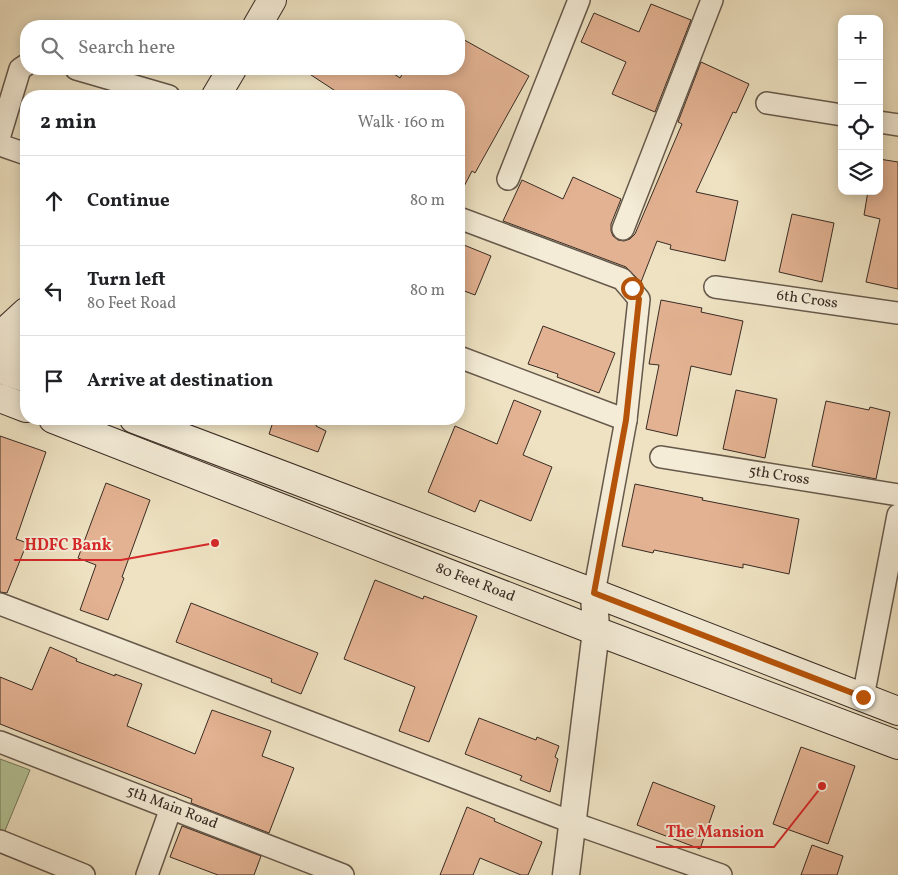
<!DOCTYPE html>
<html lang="en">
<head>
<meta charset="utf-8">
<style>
  body { margin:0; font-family:Vollkorn,serif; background:#f2f2f2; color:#202124 }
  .controls { position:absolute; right:15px; top:15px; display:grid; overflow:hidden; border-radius:10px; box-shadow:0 2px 12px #0003 }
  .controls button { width:45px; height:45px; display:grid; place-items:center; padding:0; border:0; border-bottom:1px solid #e0e0e0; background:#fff; color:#202124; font:25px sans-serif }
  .stop { position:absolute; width:15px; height:15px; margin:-11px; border:4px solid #b45309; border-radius:50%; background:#fff }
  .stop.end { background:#b45309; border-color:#fff; box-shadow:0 1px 5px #0008 }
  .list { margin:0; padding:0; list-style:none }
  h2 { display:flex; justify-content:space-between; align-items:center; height:65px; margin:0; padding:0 20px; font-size:21px }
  h2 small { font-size:16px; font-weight:400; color:#757577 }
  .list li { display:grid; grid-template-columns:32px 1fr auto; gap:15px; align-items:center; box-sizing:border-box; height:90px; padding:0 20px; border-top:1px solid #e0e0e0 }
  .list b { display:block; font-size:19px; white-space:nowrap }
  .list p { margin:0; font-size:16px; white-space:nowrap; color:#757577 }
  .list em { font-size:16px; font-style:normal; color:#757577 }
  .icon { flex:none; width:28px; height:28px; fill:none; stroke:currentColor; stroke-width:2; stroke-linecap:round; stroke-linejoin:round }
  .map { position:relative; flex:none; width:898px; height:875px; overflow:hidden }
  .search { position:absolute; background:#fff; box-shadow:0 2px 12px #0003; left:20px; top:20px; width:445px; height:55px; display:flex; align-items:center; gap:12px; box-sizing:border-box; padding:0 18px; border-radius:20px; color:#757577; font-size:19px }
  .panel { position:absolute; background:#fff; box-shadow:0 2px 12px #0003; left:20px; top:90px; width:445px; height:335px; border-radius:20px }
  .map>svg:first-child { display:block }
  .green { fill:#b4c497; stroke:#76785d }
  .building { fill:#e3b292; stroke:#382b23 }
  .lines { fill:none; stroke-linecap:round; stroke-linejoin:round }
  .minor-casing { stroke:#66594b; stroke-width:24 }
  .tertiary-casing { stroke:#66594b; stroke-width:29 }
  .secondary-casing { stroke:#382b23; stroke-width:30 }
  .minor { stroke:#f4ecd7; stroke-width:21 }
  .tertiary { stroke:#f4ecd7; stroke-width:26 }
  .secondary { stroke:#f4ecd7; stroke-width:28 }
  .route { stroke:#b45309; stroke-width:6 }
  .labels { text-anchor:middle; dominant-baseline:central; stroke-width:4; stroke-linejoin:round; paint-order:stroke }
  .street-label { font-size:15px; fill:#382b23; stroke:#f4ecd7 }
  .leader { fill:none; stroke:#d62828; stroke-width:2 }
  .callout-dot { fill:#d62828; stroke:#f4ecd7; stroke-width:2 }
  .callout-label { font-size:16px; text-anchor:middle; font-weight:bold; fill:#d62828; stroke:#f4ecd7; stroke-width:4; stroke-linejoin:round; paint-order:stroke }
</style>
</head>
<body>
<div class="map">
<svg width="898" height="875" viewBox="0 0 898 875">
  <rect width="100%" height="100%" fill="#eee2c2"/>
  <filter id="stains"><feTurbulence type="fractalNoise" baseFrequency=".004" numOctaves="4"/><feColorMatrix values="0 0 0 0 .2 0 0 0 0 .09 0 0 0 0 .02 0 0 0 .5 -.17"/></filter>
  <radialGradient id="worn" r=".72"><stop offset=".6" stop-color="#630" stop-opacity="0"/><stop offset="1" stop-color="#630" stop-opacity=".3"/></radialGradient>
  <path class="green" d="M0,759l30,11 -26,63 -4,-1z"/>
  <g class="building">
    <path d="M651,4l40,16 -36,92 -43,-18 14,-32 -45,-20 13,-29 45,19z"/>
    <path d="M459,37l70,39 -54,97 -3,-2 -13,25v-100h-116l-41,-27h85l13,9 5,-9h54z"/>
    <path d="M701,62l48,22 -13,29 -3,-1 -37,80 42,9 -13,60 -55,-12 1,-4 -14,-4 -16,41 -15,-15 -123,-46 19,-41 41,19 10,-22 48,22 -10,25v7l2,5 5,4 6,1 6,-2 5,-5 47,-110 -4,-2z"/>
    <path d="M879,159l19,3v127l-32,-7 14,-63 -16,-4 4,-24h11z"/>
    <path d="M792,214l42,9 -12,59 -43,-10z"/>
    <path d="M459,243l32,13 -16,39 -16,-6z"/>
    <path d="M661,300l41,8 -1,4 42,9 -12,54 -40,-9 -14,70 -31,-7 13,-64 -10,-1z"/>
    <path d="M543,326l72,27 -16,40 -42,-16 1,-3 -30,-10z"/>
    <path d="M736,390l41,9 -12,59 -42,-9z"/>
    <path d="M514,400l27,11 -18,44 29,12 -21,54 -51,-21 -5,12 -47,-20 27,-66 42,18z"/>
    <path d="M826,401l43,9 1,-3 20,5 -14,67 -64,-13z"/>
    <path d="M274,419h44l-2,7 10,5 -8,21 -49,-18z"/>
    <path d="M0,436l46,16 -30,87 11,4 -20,50 -7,-1z"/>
    <path d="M106,483l44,17 -28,77 2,1 -16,42 -28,-10 16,-45 -18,-7z"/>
    <path d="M635,484l68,14 -1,2 97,19 -10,55 -46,-10v4l-89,-18 -1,3 -31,-7z"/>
    <path d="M375,580l48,19 1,-3 53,20 -48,126 -30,-11 16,-44 -71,-28z"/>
    <path d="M191,603l127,50 -17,41 -30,-12 1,-3 -96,-37z"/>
    <path d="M50,647l27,12 -1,2 39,15v-2l27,10 -15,42 68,28 17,-44 59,21 -9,25 32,12 -25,65 -78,-30 1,-4 -192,-75v-47l32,13z"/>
    <path d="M479,718l57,22 1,-3 22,9 -4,11 3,2 -8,33 -30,-12 2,-4 -57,-22z"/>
    <path d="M801,747l54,19 -27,78 -55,-20z"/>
    <path d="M653,782l62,24 -15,43 -63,-24z"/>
    <path d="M467,807l28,12 -1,2 48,21 -14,33h-7l-41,-17 -7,17h-33z"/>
    <path d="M182,826l79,30 -7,19h-36l-48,-18z"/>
    <path d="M812,845l31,11 -6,19h-36z"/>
  </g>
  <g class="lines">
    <defs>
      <g id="minor">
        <path d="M76,69l93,27"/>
        <path d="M767,103l75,12"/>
        <path d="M879,122l19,3"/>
        <path d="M0,135l20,-66 6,-4"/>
        <path d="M0,145l26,9"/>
        <path d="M508,179l71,-179"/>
        <path d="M459,218l163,61 17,20 -13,121 -32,173"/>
        <path d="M623,229l89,-229"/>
        <path d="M715,287l183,26"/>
        <path d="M459,357l167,63"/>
        <path d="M661,457l237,38"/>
        <path d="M0,604l587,224 134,47"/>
        <path d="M863,697l35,-182"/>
        <path d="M0,742l343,133"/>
        <path d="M0,841l84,34"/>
        <path d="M147,875l24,-67"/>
      </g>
      <path id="tertiary" d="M566,875l30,-244 -2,-38"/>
      <g id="secondary">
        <path d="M257,26l15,-26"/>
        <path d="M216,96l16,-27"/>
        <path d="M0,336l26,-24"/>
        <path d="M0,364l26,-24"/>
        <path d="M0,369l26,9"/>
        <path d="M0,398l26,10"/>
        <path d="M53,419l543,212 302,114"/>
        <path d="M134,419l460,174 304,118"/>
      </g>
    </defs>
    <use href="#minor" class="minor-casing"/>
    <use href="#tertiary" class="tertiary-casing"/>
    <use href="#secondary" class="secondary-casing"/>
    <use href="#minor" class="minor"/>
    <use href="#tertiary" class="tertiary"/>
    <use href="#secondary" class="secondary"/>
  </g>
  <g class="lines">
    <path class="route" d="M632,288l7,11 -13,121 -32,173 269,104"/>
  </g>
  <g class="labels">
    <g class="street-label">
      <text transform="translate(807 300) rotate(8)">6th Cross</text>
      <text transform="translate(779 476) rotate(9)">5th Cross</text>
      <text transform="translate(475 583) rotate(21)">80 Feet Road</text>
      <text transform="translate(172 808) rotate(21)">5th Main Road</text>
    </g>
  </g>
  <path class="leader" d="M215 543L121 560H14M822 786L774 847H656"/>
  <g class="callout-dot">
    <circle cx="215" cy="543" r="5"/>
    <circle cx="822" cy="786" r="5"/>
  </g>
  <g class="callout-label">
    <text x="68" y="550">HDFC Bank</text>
    <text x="715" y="837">The Mansion</text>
  </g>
  <rect width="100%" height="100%" filter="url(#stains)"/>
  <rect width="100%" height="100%" fill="url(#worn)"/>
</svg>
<div class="controls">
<button>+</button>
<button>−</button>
<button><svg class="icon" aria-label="locate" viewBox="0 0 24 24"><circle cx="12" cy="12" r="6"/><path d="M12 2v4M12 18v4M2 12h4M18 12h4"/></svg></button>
<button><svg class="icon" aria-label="layers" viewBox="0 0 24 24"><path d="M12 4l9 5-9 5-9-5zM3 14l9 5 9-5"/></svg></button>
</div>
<div class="stop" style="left:632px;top:288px"></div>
<div class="stop end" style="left:863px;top:697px"></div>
<div class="search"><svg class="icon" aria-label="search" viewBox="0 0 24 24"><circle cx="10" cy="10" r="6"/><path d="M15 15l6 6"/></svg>Search here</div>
<section class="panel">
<h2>2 min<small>Walk · 160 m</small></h2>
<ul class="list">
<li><svg class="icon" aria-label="ahead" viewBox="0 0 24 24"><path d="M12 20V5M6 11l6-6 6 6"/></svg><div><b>Continue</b></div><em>80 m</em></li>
<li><svg class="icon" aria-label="left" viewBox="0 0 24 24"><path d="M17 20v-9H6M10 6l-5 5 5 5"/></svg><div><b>Turn left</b><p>80 Feet Road</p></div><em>80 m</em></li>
<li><svg class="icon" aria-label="arrive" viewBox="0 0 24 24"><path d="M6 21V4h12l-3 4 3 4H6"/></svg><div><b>Arrive at destination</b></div></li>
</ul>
</section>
</div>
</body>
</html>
